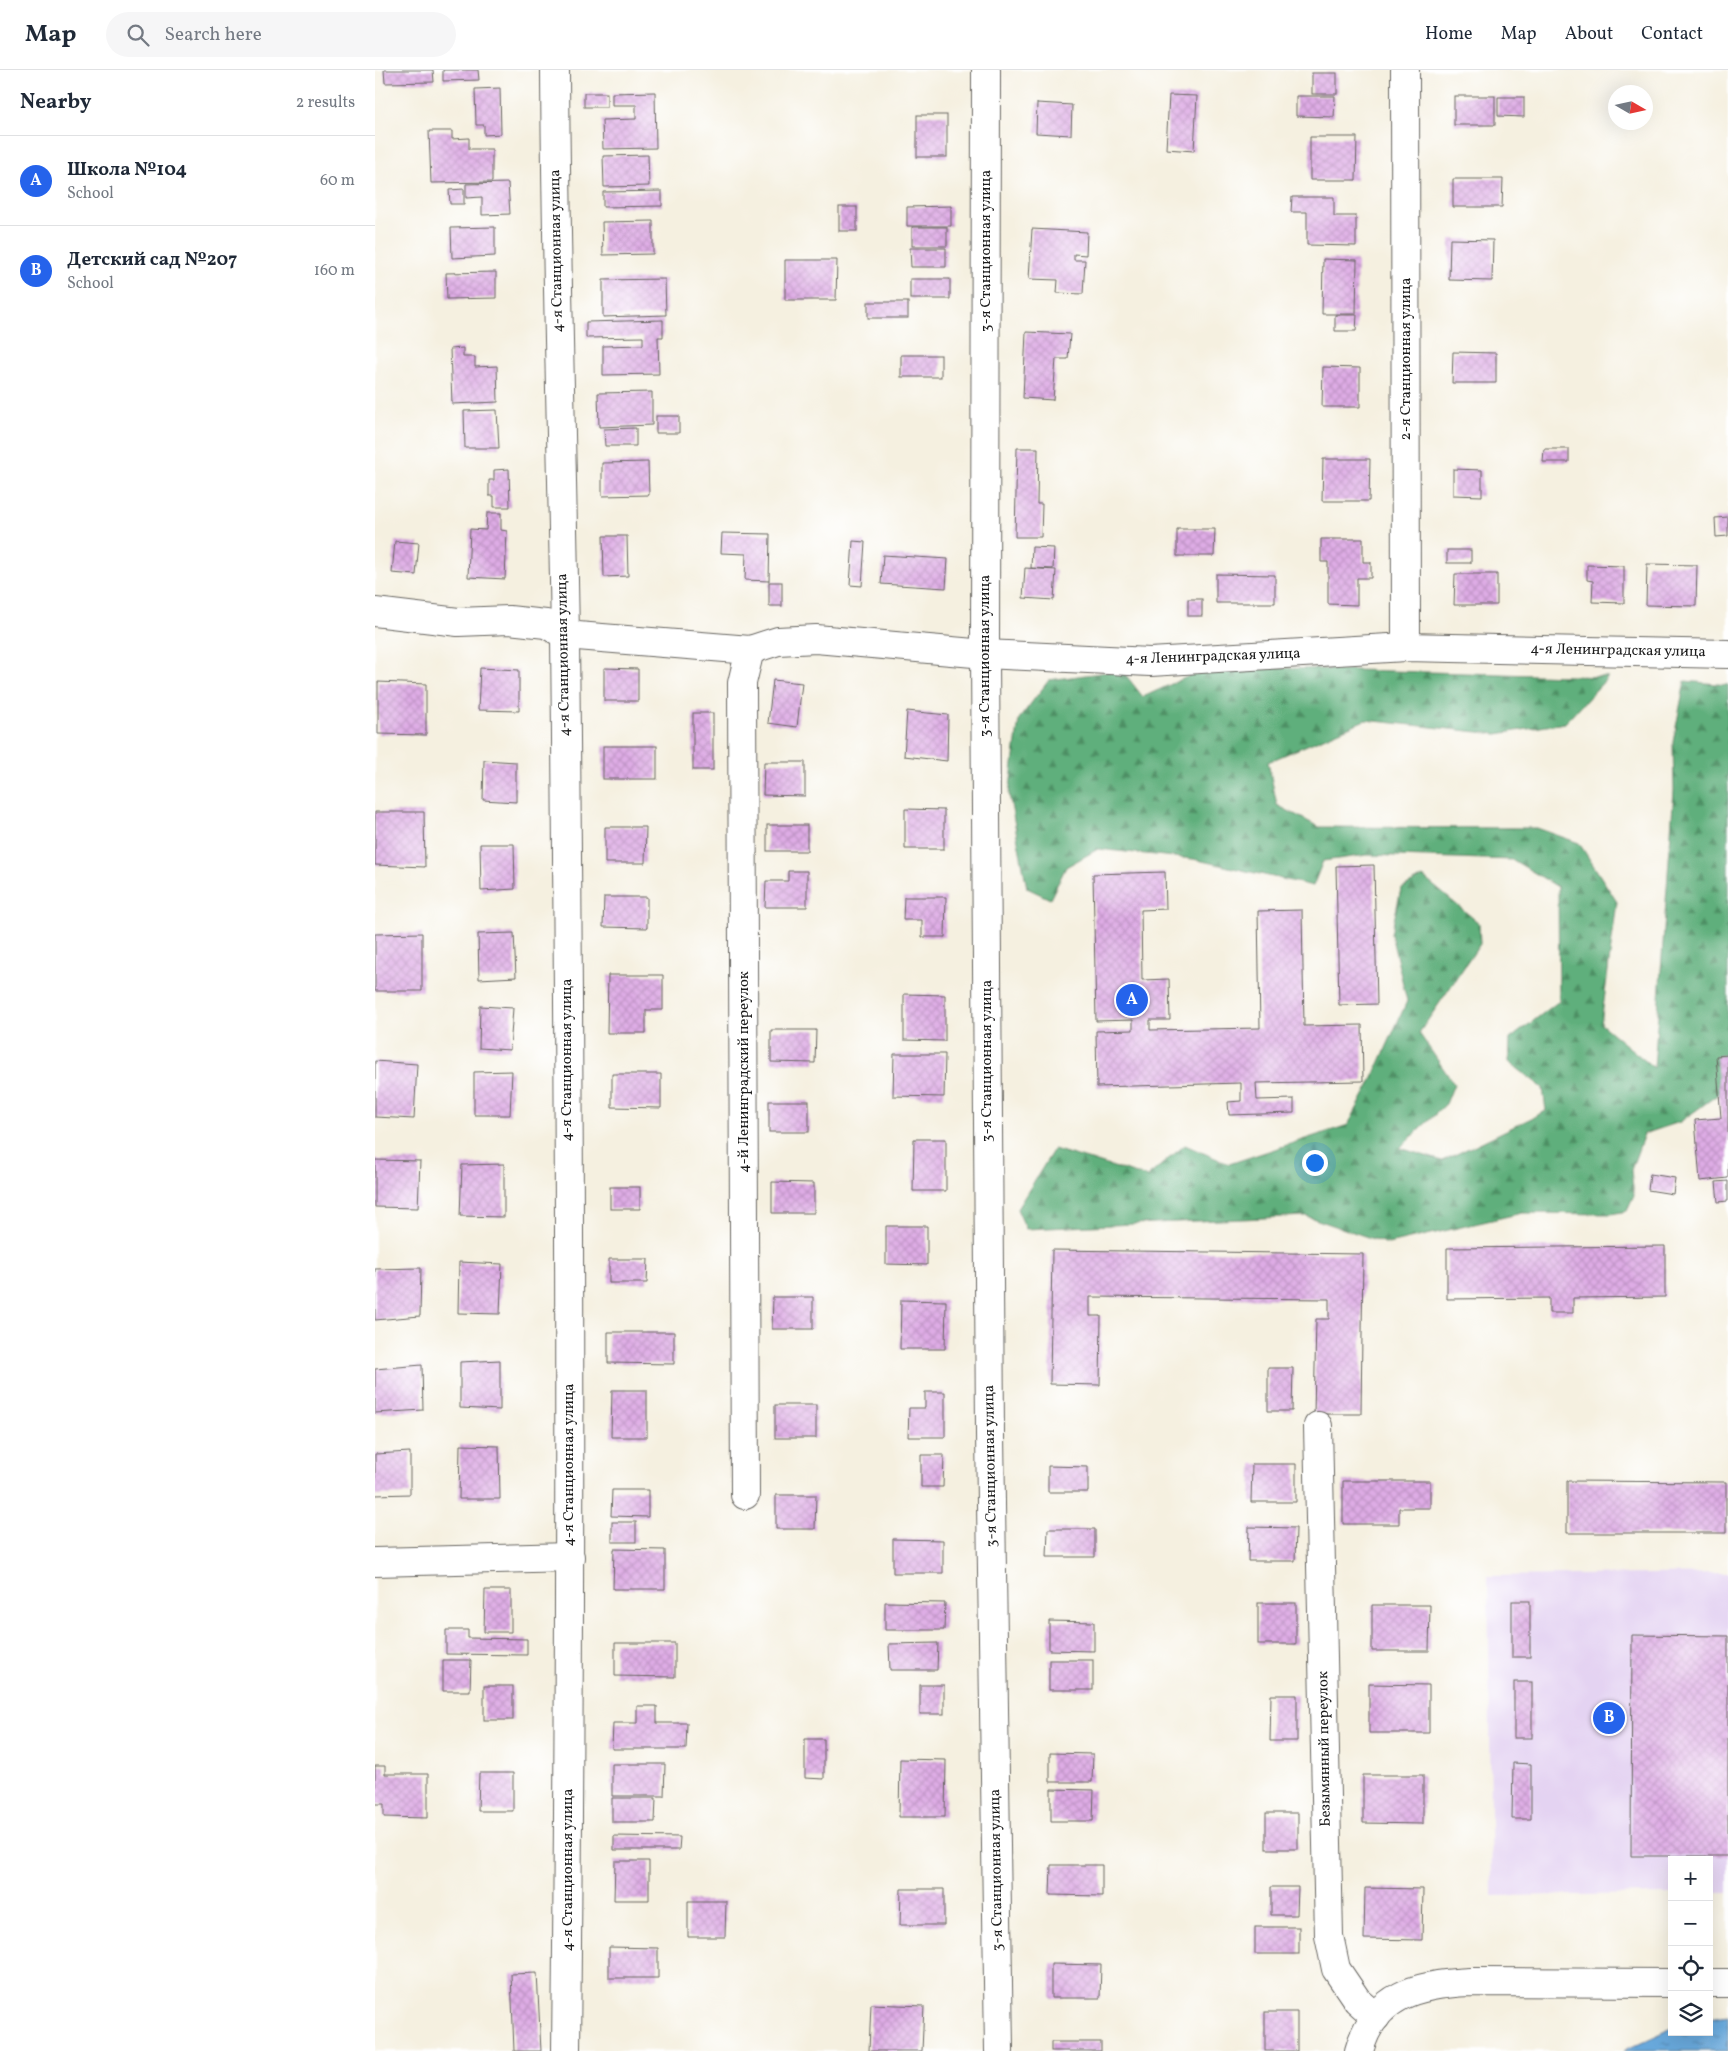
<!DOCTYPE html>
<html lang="en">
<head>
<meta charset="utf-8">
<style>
  body { margin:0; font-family:Vollkorn,serif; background:#f6f6f7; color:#1f2937 }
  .controls { position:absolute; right:15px; bottom:15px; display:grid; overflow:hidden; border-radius:0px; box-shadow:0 5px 20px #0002 }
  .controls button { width:45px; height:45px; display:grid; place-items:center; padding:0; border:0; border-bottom:1px solid #e0e1e3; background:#fff; color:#1f2937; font:25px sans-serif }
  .compass { position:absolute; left:1233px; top:15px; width:45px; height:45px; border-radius:50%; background:#fff; box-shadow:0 5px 20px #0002; rotate:99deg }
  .you { position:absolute; left:939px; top:1092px; width:18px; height:18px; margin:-12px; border:4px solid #fff; border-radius:50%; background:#1a73e8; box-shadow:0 0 0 8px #1a73e833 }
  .badge { display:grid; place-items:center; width:32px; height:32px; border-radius:50%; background:#2563eb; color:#fff; font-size:16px; font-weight:700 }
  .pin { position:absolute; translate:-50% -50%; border:2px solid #fff; box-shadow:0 1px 5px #0006 }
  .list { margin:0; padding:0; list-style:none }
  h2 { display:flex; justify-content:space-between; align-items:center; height:65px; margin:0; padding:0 20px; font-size:21px }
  h2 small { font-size:16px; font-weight:400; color:#747a83 }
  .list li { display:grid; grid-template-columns:32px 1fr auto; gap:15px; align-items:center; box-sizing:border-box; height:90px; padding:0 20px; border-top:1px solid #e0e1e3 }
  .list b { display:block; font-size:19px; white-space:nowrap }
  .list p { margin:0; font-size:16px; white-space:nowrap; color:#747a83 }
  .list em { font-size:16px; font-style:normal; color:#747a83 }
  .icon { flex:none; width:28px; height:28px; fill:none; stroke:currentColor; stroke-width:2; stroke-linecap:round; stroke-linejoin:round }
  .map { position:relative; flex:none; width:1353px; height:1981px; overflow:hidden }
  header { display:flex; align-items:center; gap:30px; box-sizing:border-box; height:70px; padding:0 25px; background:#fff; border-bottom:1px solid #e0e1e3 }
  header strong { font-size:24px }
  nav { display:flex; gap:28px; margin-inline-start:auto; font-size:18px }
  .search { width:350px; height:45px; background:#f6f6f7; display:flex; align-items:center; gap:12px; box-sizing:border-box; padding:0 18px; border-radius:28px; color:#747a83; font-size:19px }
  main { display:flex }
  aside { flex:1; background:#fff }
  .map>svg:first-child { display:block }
  .built { fill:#e4d3f2 }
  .forest { fill:url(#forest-firs); stroke:#3d664c }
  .water { fill:url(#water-ripples); stroke:#42627c }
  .building { fill:url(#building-cross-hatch) }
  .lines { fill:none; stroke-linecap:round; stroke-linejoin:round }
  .minor-casing { stroke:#686661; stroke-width:30 }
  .minor { stroke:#fff; stroke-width:28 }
  .labels { text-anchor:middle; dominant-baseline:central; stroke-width:4; stroke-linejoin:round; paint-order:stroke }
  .street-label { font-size:15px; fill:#1c1c1c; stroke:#fff }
</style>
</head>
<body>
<header>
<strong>Map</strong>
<div class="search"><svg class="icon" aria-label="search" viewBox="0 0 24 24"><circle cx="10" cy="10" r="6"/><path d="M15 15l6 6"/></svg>Search here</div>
<nav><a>Home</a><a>Map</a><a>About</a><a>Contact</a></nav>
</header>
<main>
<aside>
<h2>Nearby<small>2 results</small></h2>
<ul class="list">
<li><span class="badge">A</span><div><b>Школа №104</b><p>School</p></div><em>60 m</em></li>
<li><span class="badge">B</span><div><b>Детский сад №207</b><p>School</p></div><em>160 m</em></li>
</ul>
</aside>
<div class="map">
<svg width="1353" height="1981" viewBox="0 0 1353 1981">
  <defs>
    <pattern id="forest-firs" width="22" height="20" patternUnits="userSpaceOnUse" patternTransform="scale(1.25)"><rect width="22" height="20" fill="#5eaf7b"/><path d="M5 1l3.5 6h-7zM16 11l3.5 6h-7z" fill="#4d8e64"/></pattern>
    <pattern id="water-ripples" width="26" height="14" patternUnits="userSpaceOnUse" patternTransform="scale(1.25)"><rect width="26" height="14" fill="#68a8db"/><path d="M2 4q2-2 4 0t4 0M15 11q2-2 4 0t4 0" fill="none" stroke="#5588b1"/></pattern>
    <pattern id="building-cross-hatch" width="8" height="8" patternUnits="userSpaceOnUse" patternTransform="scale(1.25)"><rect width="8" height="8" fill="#deace5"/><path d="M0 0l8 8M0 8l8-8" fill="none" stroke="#be93c4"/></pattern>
  </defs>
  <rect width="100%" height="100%" fill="#fff"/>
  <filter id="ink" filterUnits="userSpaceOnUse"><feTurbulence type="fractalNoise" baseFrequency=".02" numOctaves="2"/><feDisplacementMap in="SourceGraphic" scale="10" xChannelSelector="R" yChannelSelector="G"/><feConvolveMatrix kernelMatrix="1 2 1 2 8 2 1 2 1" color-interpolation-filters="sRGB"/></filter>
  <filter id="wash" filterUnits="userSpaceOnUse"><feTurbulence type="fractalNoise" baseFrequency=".0096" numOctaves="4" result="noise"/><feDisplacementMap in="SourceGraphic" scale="20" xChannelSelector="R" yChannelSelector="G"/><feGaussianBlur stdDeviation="1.12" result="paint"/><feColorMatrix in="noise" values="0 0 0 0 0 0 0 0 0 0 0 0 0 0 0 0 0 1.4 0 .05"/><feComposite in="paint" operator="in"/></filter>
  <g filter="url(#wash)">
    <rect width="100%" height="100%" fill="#f5f0e0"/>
    <path class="built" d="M1353,1503v320h-19v-33h-37v34l-180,2 -4,-320z"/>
    <path class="forest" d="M836,596l397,11 -43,46 -68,11 -132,-14 -97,42 9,43 42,22 218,1 42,15 38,59 -16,122 53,44 20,-278 -1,-48 12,-61 43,4v370l-8,38 -40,29 -36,12 -13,36 3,26 -7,15 -16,3 -89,-1 -134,31 -82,-28 -280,13 -9,-20 37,-60 93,28 38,-32 44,19 119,-39 22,-41 37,-83 -16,-67 10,-45 22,-12 56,46 1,21 -61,89 35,51 -8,20 -46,44 42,13 104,-50 -3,-23 -34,-26 1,-23 49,-38 -1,-114 -45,-27 -146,-5 -44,6 -10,25 -120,-27 -95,-10 -32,18 -16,32 -23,-11 -18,-94 10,-75 30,-39 73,-10 21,27z"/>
    <path class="water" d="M1353,1945v36h-104l4,-3 44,-20v4h37v-14z"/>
    <g id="blocks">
      <g class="building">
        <path d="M9,0h49l1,12 -49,1z"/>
        <path d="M68,0h35l1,10 -36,1z"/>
        <rect x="937" y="3" width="25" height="21"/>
        <path d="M125,18l1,46 -17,1v-10h-8l-1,-36z"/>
        <path d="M280,22l1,56 -53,1 -1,-29 34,-1v-14h-24v-12z"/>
        <rect x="209" y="23" width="23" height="14"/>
        <path d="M794,25l28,1 -3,55 -28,-2z"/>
        <path d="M921,26h39l-1,21 -38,-1z"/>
        <rect x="1079" y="26" width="41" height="29"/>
        <path d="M1123,27h26v20l-26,-1z"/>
        <path d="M662,33l35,2 -1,30 -35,-2z"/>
        <rect x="542" y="45" width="30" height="42"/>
        <path d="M54,61h23v8l17,-1v11h23v33l-61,1z"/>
        <path d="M935,67h47l-1,43h-46z"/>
        <path d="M273,85l1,31 -45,1 -1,-31z"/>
        <path d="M1078,109h50l-1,28h-49z"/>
        <path d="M133,113l2,31 -28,1v-18l-16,1v-14z"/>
        <path d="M89,119v15h-14l-1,-14z"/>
        <path d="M287,121v15l-59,1v-15z"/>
        <path d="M917,127h42v19h22v30l-49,-1v-33h-16z"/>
        <path d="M576,136v20h-44v-19z"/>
        <rect x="464" y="137" width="18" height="24"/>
        <path d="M278,151v33l-50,1 -1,-33z"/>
        <path d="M120,157v29l-43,2 -1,-30z"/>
        <rect x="537" y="157" width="35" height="19"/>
        <path d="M657,159l55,3 -1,23 -12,-1v6h11l-2,34 -26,-1 1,-13 -29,-1z"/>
        <path d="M1075,169l43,1 -1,41 -43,-1z"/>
        <path d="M535,178h36v19h-35z"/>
        <path d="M948,189l34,1 -1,54h-34z"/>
        <path d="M410,190h52l-1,40h-51z"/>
        <path d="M121,202v26l-49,1 -1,-26z"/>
        <path d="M290,209l1,36 -63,2v-37z"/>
        <rect x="535" y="209" width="40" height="20"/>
        <rect x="493" y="232" width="40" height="16"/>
        <path d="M960,245h22l-1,16h-21z"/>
        <path d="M288,250v17h-5l1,37 -56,1v-29l40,-1v-8l-57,1v-16z"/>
        <path d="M651,262l44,2 -2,25h-12l-3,41 -30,-2z"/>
        <path d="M88,278v9h12v10l22,-1 1,36 -46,2 -2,-55z"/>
        <path d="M1078,282l43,1v30h-44z"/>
        <rect x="526" y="285" width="40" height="22"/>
        <path d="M948,297l37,1v39h-38z"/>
        <path d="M277,322v33l-53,2 -1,-34z"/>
        <path d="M122,340l2,38h-34l-1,-37z"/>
        <rect x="281" y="346" width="23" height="17"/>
        <path d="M261,358v18h-31l-1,-17z"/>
        <path d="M642,378h21l-1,56h5l-1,33h-26z"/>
        <path d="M1169,379h25v13h-26z"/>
        <path d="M948,389h47l-1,42h-47z"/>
        <path d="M273,392l1,33 -47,1v-33z"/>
        <path d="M134,399l1,38h-16v-11h-5v-16h5v-10z"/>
        <path d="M1078,399l29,1v26l-29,-1z"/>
        <path d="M112,443h14v17l6,1 -2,48 -37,-2 2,-48 16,1z"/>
        <path d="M1353,447v19l-12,1 -1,-19z"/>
        <path d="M802,459h38l-1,27h-37z"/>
        <path d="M347,463l48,1 -1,47 -24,-1 1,-26 -25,-1z"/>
        <path d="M228,466h24l1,40 -24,1z"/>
        <path d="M946,469h42v23h8v16h-14v27l-29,-1v-42h-7z"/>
        <path d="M20,471l24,2 -3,32 -24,-2z"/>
        <path d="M478,471l12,1 -3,44 -12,-1z"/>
        <path d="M657,477l22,1 -1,21 -22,-1z"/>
        <rect x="1072" y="480" width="24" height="13"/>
        <path d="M508,485l65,4 -2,29 -65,-4z"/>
        <path d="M1272,494l50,1 -1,41 -50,-1z"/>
        <path d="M1212,495l37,1v37l-32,-1 1,-21 -6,-1z"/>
        <path d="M650,498l31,2 -2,30 -31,-2z"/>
        <path d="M841,504l59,1v28h-59z"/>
        <path d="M1080,504h42v31h-43z"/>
        <rect x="394" y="512" width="13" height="24"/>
        <rect x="813" y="529" width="14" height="17"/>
        <path d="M105,598l39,2v41l-41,-1z"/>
        <path d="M229,598l34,1v32h-34z"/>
        <path d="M398,610l29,3 -5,44 -29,-4z"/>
        <path d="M3,612l48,2v51l-48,-1z"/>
        <path d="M532,641l41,4 -1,46 -43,-5z"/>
        <rect x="318" y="643" width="20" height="57"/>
        <rect x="228" y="676" width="54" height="33"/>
        <path d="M109,690l32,2v40l-33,-2z"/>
        <path d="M389,692h41v34l-42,-1z"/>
        <path d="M530,739l39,1v39h-39z"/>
        <path d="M0,742h49l1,55 -50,-2z"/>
        <rect x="392" y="755" width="40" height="26"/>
        <path d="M230,757h41l-1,36h-40z"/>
        <path d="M105,774h34l1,45 -34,2z"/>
        <path d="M999,795l3,139 -38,1 -3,-139z"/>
        <path d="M413,801h19v36h-42l1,-26h22z"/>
        <path d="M790,802l1,37 -25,1 1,70 27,-1 1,41h-20v10l110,-2 -2,-117 44,-1 2,116 58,-1 1,56 -107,2 1,17 37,-1v14l-65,2 -1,-13 13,-1v-18l-144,4 -1,-56 37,-1v-10l-37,1 -3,-147z"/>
        <path d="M229,827h43v31l-44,-1z"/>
        <path d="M529,827h42l-1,40h-23v-17h-19z"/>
        <path d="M47,863v58h-47v-57z"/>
        <path d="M139,863l2,44 -37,2 -1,-45z"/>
        <path d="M233,905h55v35h-17v23h-39z"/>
        <path d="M529,924l41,1v46l-41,-1z"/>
        <path d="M105,936l33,2 -3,42 -31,-2z"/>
        <path d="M396,960h45l-1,33 -44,-1z"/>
        <path d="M519,984h51l-1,43 -51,-1z"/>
        <path d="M1353,985v123l-28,3 -5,-61 26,-2 -5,-62z"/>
        <path d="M0,991l42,3 -3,55 -39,-2z"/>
        <path d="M137,1001l-2,44h-36v-43z"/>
        <path d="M237,1004h49v34l-49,-1z"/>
        <rect x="394" y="1031" width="40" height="31"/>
        <path d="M539,1069h32v52h-33z"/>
        <path d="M0,1090l45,1 -2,47 -43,-1z"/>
        <path d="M129,1094v53l-44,-1 2,-51z"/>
        <path d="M1275,1104l25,4 -2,16 -25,-4z"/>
        <path d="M1353,1111v20l-10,1 -2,-20z"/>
        <path d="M397,1112l42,1v30h-42z"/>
        <rect x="235" y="1117" width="30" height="22"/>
        <path d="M511,1156h41v39l-41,-1z"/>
        <path d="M1290,1176v51l-92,1v15h-24v-15l-102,1v-51z"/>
        <path d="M677,1180l311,4 -2,160h-47l2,-95h13v-20l-239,-2v19h11l-1,69 -50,-1z"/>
        <path d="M234,1189h39l-1,24h-38z"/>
        <path d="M84,1192l43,2 -2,50 -42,-1z"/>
        <path d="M46,1198l-1,48 -45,4v-51z"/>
        <path d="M398,1227h40v32h-41z"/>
        <path d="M526,1230l45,1 -1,48h-45z"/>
        <path d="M233,1262h66v32l-66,-1z"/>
        <path d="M125,1290v50l-40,-2v-46z"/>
        <path d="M47,1295l1,45 -48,3v-44z"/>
        <path d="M893,1298h25l-1,43h-24z"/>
        <path d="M237,1320h35v47h-36z"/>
        <path d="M550,1322h20v45h-37l1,-29h16z"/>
        <rect x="400" y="1335" width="41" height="33"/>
        <path d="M85,1375l39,1 1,53h-41z"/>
        <path d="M35,1382v42l-35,1v-41z"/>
        <path d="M546,1385h23l-1,32h-22z"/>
        <path d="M877,1394h44v38h-45z"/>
        <path d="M673,1396l40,1v25h-40z"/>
        <path d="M968,1411h87v27h-31v16h-56z"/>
        <path d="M1192,1411l159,1v51h-159z"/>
        <path d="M237,1420h36v27l-37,-1z"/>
        <path d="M401,1425h40l-1,34h-39z"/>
        <rect x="237" y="1452" width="24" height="20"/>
        <path d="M874,1457l47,1 -1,33h-47z"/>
        <path d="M673,1459h47v28h-48z"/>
        <path d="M518,1469l50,1v33h-50z"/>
        <path d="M239,1479l51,1v39h-52z"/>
        <path d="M110,1520h26v42h-27z"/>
        <rect x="1137" y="1531" width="18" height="56"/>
        <path d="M510,1532l60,1 -1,27h-59z"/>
        <rect x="883" y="1533" width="38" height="41"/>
        <path d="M997,1535h58l-1,46h-57z"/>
        <path d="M674,1551l45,1v29l-45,-1z"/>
        <path d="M71,1560h22v8l59,1v16l-81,-1z"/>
        <path d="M1257,1565l96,1v220h-97z"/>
        <path d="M240,1573h60v34l-60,-1z"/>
        <path d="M563,1573l-1,27h-47l-1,-26z"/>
        <path d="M68,1590h28l-1,31h-27z"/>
        <rect x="674" y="1590" width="44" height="30"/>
        <rect x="1139" y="1612" width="18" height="56"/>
        <path d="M994,1614l60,1v48h-60z"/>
        <rect x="545" y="1615" width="24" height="29"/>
        <rect x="109" y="1616" width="29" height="34"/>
        <path d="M896,1625h26v46h-27z"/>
        <path d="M262,1636h20v17h30l-1,26h-74l1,-26h24z"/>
        <path d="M430,1669h19v40l-19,-1z"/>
        <path d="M675,1683l43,1 -1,28h-42z"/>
        <path d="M525,1689l46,1 -1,57h-46z"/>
        <path d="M1138,1693l18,1v55h-19z"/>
        <path d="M237,1694h53l-1,32h-52z"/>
        <path d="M0,1696h10v8h43v44l-44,-1v-13h-9z"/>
        <path d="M104,1703h34v38h-35z"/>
        <path d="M988,1705h60v49l-60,-1z"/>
        <path d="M676,1719l43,1 -1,31h-42z"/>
        <path d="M237,1728h44l-1,24h-43z"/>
        <rect x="891" y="1743" width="32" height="36"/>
        <path d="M239,1766l66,1 -1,13h-65z"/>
        <path d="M240,1791h34v39h-35z"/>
        <path d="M676,1795h51v31l-52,-1z"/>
        <path d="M896,1817h27l-1,28h-26z"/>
        <path d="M990,1818l58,1 -1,51 -58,-1z"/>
        <path d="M526,1819h43v36h-44z"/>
        <path d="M313,1831h38l-1,36h-37z"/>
        <rect x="880" y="1857" width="44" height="27"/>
        <path d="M234,1877l49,1v30h-49z"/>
        <path d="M676,1894l50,1 -1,33h-49z"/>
        <path d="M162,1903l4,78h-27l-3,-77z"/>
        <path d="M496,1934l53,2 -2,45h-53z"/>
        <rect x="890" y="1942" width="32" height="39"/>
        <rect x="676" y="1972" width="50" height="9"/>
      </g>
    </g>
  </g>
  <g filter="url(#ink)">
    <use href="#blocks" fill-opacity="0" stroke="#686661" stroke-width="1"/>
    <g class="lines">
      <defs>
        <g id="minor">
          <path d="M180,0c1,189 7,378 10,567 5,471 6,943 1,1414"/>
          <path d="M611,0l-1,584 5,780 9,617"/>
          <path d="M1030,0l1,577"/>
          <path d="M0,542l83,10 51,-2 37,4 19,11 185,15 28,-9 38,-2 169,15 165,8 256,-15 322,7"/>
          <path d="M943,1356l11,510 7,33 21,31 19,17"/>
          <path d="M370,1425l-3,-812 8,-33"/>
          <path d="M0,1492l195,-5"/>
          <path d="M1334,1913h19"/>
          <path d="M984,1981c15,-56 59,-67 111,-69l202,1"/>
        </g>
      </defs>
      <use href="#minor" class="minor-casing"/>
      <use href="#minor" class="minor"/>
    </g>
  </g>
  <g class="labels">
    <g class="street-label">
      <text transform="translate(182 181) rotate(-91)">4-я Станционная улица</text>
      <text transform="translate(611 181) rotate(-90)">3-я Станционная улица</text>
      <text transform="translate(1031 289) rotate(-90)">2-я Станционная улица</text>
      <text transform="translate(1243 581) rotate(1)">4-я Ленинградская улица</text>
      <text transform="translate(189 585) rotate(-91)">4-я Станционная улица</text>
      <text transform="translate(610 586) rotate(-90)">3-я Станционная улица</text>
      <text transform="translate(838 587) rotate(-2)">4-я Ленинградская улица</text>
      <text transform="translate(192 990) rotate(-90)">4-я Станционная улица</text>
      <text transform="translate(612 991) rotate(-90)">3-я Станционная улица</text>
      <text transform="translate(369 1002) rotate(-90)">4-й Ленинградский переулок</text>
      <text transform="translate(194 1395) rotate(-90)">4-я Станционная улица</text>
      <text transform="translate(616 1396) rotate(-91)">3-я Станционная улица</text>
      <text transform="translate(950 1679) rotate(-91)">Безымянный переулок</text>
      <text transform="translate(193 1800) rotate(-90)">4-я Станционная улица</text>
      <text transform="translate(622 1800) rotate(-91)">3-я Станционная улица</text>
    </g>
  </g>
</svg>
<div class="controls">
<button>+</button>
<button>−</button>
<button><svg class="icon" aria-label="locate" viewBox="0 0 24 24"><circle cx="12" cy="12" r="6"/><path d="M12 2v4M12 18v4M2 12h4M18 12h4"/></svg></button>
<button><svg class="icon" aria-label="layers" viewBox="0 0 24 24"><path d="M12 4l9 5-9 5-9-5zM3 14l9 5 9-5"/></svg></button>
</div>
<svg class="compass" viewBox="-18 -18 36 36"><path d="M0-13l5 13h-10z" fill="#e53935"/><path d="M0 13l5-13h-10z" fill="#747a83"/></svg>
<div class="you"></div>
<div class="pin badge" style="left:757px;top:930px">A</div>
<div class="pin badge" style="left:1234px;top:1648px">B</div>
</div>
</main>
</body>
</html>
